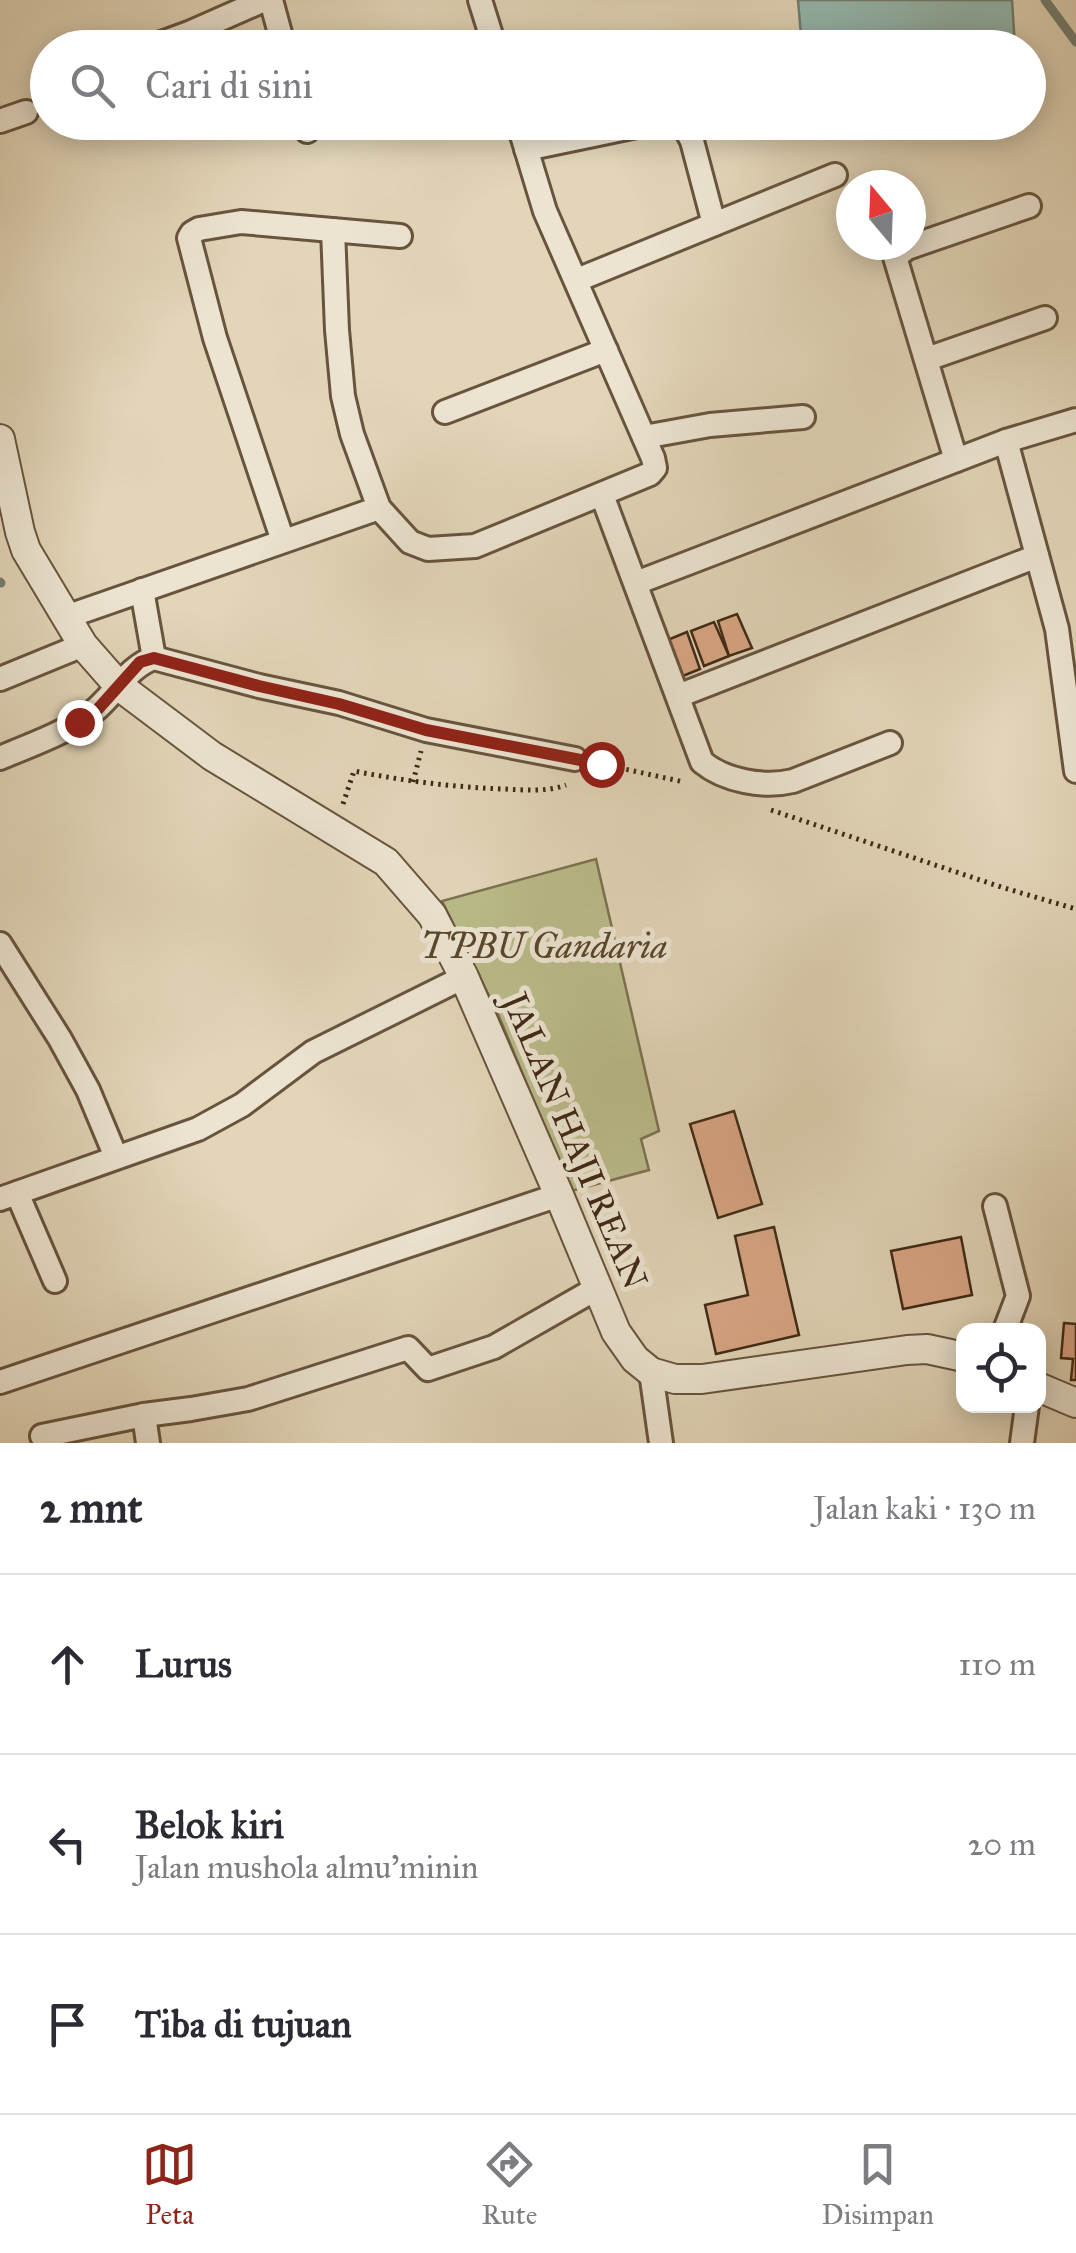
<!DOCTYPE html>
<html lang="id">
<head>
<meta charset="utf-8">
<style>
  body { margin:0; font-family:"IM FELL Great Primer",serif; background:#f2f2f3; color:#2b2b33 }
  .controls { position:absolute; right:30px; bottom:30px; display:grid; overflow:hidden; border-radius:20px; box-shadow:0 5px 25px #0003 }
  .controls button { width:90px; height:90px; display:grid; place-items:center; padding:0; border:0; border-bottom:2px solid #e1e1e2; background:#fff; color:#2b2b33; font:50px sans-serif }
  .compass { position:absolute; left:836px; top:170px; width:90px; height:90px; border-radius:50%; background:#fff; box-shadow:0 5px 25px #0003; rotate:341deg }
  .stop { position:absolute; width:30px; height:30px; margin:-22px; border:8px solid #8f2418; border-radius:50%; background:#fff }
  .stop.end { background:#8f2418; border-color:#fff; box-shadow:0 2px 10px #0008 }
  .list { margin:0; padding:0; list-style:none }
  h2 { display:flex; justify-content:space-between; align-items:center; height:130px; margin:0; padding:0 40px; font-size:42px }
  h2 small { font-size:32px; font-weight:400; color:#7c7c81 }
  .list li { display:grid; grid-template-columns:65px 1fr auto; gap:30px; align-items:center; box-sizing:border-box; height:180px; padding:0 40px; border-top:2px solid #e1e1e2 }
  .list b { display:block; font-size:38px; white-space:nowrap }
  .list p { margin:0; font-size:32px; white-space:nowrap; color:#7c7c81 }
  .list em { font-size:32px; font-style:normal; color:#7c7c81 }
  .icon { flex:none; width:55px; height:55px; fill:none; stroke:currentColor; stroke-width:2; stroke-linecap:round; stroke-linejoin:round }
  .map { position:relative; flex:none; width:1076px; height:1443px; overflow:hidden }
  .search { position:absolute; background:#fff; box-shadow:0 5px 25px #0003; left:30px; right:30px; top:30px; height:110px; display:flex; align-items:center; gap:25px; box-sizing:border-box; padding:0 35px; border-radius:55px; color:#7c7c81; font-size:38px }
  .sheet { height:670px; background:#fff }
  nav { display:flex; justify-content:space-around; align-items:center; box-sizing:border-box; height:140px; border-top:2px solid #e1e1e2; background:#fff; font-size:28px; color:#7c7c81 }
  nav a { display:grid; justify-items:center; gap:5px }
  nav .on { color:#8f2418 }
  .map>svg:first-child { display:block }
  .green { fill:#babb8a; stroke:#7c7250; stroke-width:2.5 }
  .water { fill:#95b9b0; stroke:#737f72; stroke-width:2.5 }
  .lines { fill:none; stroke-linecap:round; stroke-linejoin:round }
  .stream { stroke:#737f72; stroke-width:9 }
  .building { fill:#d9a685; stroke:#3f2915; stroke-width:2.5 }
  .minor-casing { stroke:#68543e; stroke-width:28 }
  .tertiary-casing { stroke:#68543e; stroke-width:32 }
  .path { stroke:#3f2915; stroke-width:5; stroke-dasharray:2.5 5; stroke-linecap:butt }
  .minor { stroke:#ece4d1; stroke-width:22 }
  .tertiary { stroke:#ece4d1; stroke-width:28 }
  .route { stroke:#8f2418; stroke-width:12 }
  .labels { text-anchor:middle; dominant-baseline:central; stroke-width:10; stroke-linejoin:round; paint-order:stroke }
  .park-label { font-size:35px; font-style:italic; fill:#58462c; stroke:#ece4d1 }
  .street-label { font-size:35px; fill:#3f2915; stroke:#ece4d1 }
</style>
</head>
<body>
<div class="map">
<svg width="1076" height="1443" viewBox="0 0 1076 1443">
  <rect width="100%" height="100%" fill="#e2d5b8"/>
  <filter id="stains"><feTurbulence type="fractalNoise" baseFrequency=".002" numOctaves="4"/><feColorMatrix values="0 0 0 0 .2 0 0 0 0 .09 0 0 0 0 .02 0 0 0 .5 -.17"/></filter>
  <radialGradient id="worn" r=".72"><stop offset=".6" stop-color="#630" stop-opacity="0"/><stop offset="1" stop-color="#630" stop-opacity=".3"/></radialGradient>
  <path class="green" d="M596,859l63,272 -18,8 8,31 -78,21 -73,-177 -56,-113z"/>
  <path class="water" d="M798,0h214l3,47h-213z"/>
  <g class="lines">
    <g class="stream">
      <path d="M1045,0l31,42"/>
      <path d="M0,582l1,1"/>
    </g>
  </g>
  <g class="building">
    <path d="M737,614l15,34 -23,8 -11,-35z"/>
    <path d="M714,622l15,34 -25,10 -13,-35z"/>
    <path d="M687,632l13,37 -22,9 -13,-37z"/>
    <path d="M734,1111l28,93 -44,14 -28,-94z"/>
    <path d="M774,1227l25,108 -83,19 -11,-49 43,-10 -13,-59z"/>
    <path d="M961,1237l11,58 -69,14 -12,-58z"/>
    <path d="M1064,1323l12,1v56h-5l2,-21 -12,-1z"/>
  </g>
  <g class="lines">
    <defs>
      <g id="minor">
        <path d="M271,0l13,48"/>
        <path d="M480,0l15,48"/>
        <path d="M159,44l30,-11 75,-33"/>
        <path d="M0,121l26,-9"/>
        <path d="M305,122l2,9"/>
        <path d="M682,122l10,19 22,83"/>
        <path d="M526,149l130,-27"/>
        <path d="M333,230l4,100 6,66 9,38 27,74 31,34 18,7 47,-3 175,-72 5,-6 -2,-10 -108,-247 -27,-89"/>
        <path d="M577,280l258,-105"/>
        <path d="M927,359l118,-41"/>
        <path d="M445,412l161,-62"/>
        <path d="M644,437l66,-12 93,-8"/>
        <path d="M1006,441l51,188 19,142"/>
        <path d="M956,460l-61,-203 12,-9 122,-42"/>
        <path d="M602,495l100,267c23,19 62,26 91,19l97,-38"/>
        <path d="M283,541l-68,-203 -26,-100 3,-5 7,-4 42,-7 159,14"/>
        <path d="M636,583l370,-142 70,-21"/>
        <path d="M142,590l12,68"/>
        <path d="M66,617l313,-109"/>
        <path d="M0,679l83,-34"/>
        <path d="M678,696l359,-140"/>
        <path d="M0,758c32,-14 67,-25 94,-47 21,-17 35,-45 60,-53l105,28 80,17 87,27 149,29"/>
        <path d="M0,944l60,95 28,51 28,67"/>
        <path d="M17,1193l38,88"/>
        <path d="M0,1199l198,-70 44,-24 71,-53 151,-75"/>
        <path d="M995,1206l23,90 -13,34"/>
        <path d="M651,1372l10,71"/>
        <path d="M0,1382l559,-187"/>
        <path d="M144,1415l4,28"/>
        <path d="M42,1436l102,-21 47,-6 57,-10 160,-51 20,21 66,-22 91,-52 12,-5"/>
        <path d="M1022,1443l5,-37"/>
      </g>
      <g id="tertiary">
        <path d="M0,439l20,93 6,18 57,95 36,41 93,70 174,106 46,53 32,62 95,218 57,137 19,27 16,13 24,7h27l205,-29 20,-1 37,8"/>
        <path d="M1038,1387l38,16"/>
      </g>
    </defs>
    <use href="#minor" class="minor-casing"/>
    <use href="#tertiary" class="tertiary-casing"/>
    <g class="path">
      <path d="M597,763l87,19"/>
      <path d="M413,782l8,-31"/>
      <path d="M343,804l11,-33c50,10 99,16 149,18 21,1 44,3 63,-4"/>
      <path d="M771,810l230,77 75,22"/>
    </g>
    <use href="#minor" class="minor"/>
    <use href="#tertiary" class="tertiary"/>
  </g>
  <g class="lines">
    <path class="route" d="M79,722l19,-13 42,-47 14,-4 105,28 80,18 87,26 175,34"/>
  </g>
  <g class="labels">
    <g class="park-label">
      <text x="544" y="946">TPBU Gandaria</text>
    </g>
    <g class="street-label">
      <text transform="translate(575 1141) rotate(67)">JALAN HAJI REAN</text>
    </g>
  </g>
  <rect width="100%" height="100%" filter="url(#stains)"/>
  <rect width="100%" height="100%" fill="url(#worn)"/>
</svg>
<div class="controls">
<button><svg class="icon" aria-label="locate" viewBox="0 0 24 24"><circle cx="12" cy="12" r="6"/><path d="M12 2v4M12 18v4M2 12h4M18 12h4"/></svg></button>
</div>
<svg class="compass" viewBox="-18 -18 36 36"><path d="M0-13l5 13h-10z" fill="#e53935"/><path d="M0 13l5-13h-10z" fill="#7c7c81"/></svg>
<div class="stop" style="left:601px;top:764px"></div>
<div class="stop end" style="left:79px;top:722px"></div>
<div class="search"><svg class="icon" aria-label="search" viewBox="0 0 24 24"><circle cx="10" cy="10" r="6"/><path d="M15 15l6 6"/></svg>Cari di sini</div>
</div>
<section class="sheet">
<h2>2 mnt<small>Jalan kaki · 130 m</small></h2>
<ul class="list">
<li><svg class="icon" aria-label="ahead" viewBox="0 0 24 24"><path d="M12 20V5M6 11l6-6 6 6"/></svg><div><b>Lurus</b></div><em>110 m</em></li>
<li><svg class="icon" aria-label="left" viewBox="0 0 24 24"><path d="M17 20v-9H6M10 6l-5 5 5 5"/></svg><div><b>Belok kiri</b><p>Jalan mushola almu'minin</p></div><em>20 m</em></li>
<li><svg class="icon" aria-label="arrive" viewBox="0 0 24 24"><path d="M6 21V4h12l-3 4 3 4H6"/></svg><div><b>Tiba di tujuan</b></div></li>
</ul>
</section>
<nav>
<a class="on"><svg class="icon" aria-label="map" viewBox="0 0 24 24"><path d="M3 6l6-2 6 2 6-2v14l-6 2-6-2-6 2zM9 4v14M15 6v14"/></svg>Peta</a>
<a><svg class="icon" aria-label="directions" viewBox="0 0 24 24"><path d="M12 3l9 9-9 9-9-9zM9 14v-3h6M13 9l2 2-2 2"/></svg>Rute</a>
<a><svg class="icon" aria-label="saved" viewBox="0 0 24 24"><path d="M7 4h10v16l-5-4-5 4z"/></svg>Disimpan</a>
</nav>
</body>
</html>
